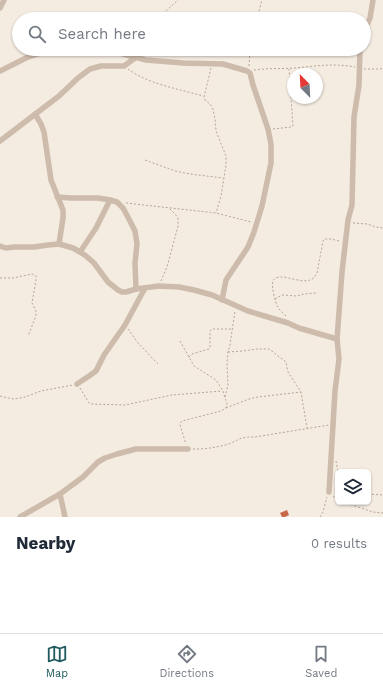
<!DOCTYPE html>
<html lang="en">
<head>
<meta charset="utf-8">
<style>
  body { margin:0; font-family:"Work Sans",sans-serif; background:#f6f6f7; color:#1f2937 }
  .controls { position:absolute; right:12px; bottom:12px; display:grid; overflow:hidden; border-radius:6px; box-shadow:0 1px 3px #0004 }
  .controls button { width:36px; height:36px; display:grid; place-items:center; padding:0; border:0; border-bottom:1px solid #e0e1e3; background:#fff; color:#1f2937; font:20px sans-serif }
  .compass { position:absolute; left:287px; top:68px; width:36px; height:36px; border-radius:50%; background:#fff; box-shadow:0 1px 3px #0004; rotate:336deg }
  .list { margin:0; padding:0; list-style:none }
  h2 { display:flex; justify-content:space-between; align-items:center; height:52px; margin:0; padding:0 16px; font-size:17px }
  h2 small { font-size:13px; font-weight:400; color:#747a83 }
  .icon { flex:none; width:22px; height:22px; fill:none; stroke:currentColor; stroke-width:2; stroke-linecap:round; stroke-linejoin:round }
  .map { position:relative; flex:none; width:383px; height:517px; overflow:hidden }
  .search { position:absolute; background:#fff; box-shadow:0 1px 3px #0004; left:12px; right:12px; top:12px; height:44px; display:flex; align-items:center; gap:10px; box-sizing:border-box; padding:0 14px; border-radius:22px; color:#747a83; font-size:15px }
  .sheet { height:116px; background:#fff }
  nav { display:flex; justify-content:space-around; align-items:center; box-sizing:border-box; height:56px; border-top:1px solid #e0e1e3; background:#fff; font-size:11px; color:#747a83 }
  nav a { display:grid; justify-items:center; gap:2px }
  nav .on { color:#1f5a5e }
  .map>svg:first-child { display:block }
  .building { fill:#c8694b }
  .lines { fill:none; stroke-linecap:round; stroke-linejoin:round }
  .path { stroke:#b9a596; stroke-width:1; stroke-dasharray:2 2; stroke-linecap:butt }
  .minor { stroke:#cdbbac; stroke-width:5.5 }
</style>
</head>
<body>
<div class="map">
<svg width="383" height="517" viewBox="0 0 383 517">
  <rect width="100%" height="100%" fill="#f4ebe1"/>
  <path class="building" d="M287,510l2,5 -4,2h-3l-2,-4z"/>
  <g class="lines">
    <g class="path">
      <path d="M157,19l21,-19"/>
      <path d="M257,19l5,-19"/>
      <path d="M249,66l1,-17"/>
      <path d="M211,68l-7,29 1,3 5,4 3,5 2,10 1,12 10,25v9l-5,31 -5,17"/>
      <path d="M128,69c20,15 51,20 75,27"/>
      <path d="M364,69h16l3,-1"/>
      <path d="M254,70c14,-2 28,-1 41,-2 21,-2 39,-5 60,-1"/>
      <path d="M273,129l18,-2 2,-1 -4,-57"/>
      <path d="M145,160l30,11 15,3 33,4"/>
      <path d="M126,203l90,10 35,9"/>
      <path d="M353,223l14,1 9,3 7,1"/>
      <path d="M0,278h13l19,-4 4,2v4l-4,23 4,8v5l-8,20"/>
      <path d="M161,281l6,-14 11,-41v-8l-3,-4 -6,-6"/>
      <path d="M275,299l7,-4 15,1 7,-2 12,-1"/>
      <path d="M286,316c-3,-3 -7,-6 -8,-9 -3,-5 -7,-21 -5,-26 1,-3 5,-4 8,-4 8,0 22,6 29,3 4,-1 5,-4 7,-7l6,-32 1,-2h7l8,2"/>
      <path d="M128,329l10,14 20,21"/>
      <path d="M180,341l14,25 22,14 7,11 2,7 2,5 -1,5 -5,3 -39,10 -1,1 -1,3 6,19"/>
      <path d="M228,352l15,-1 14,-2h12l3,2 6,5 8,6 2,10 13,20 6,36"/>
      <path d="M189,357l3,-3 17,-5 1,-2v-16l2,-2h19"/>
      <path d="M80,388l9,15 2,1 34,1 47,-10 50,-4"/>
      <path d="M0,396l8,2 6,1 11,-2 16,-6 32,-6"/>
      <path d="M225,397l3,-12 -1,-21 1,-12 2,-7 5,-34"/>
      <path d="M226,408l23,-9 9,-2 43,-5"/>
      <path d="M193,449c11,0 21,-1 32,-4 6,-1 11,-5 17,-7 5,-1 9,-1 13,-1l74,-12"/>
      <path d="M336,461l2,11"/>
      <path d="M368,494l15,1"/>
      <path d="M333,496l5,4"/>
      <path d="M343,502l30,10 10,1"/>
      <path d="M320,517l3,-5 4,-15"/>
    </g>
    <g class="minor">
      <path d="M0,8l4,-8"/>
      <path d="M364,32l6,-14 3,-18"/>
      <path d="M116,49l7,5 23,6 25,2 12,1 40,1 24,7 3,2 3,12 15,44 3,15v19l-9,43 -8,26 -6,15 -22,33 -4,20"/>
      <path d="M0,71l26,-13 26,-9"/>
      <path d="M35,114l6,10 3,8 7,48 12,30v8l-4,26"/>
      <path d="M0,141l59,-45 19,-18 12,-9 11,-3h23l11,-8"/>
      <path d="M57,197l14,1h27l12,2 7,2 6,6 7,13 5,10 2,13 -2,19 1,26"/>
      <path d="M0,246l6,2 8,-1h20l14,-2 11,-1 14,4 7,4 6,4 8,7 14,19 10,8 4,2h4l10,-3 23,-3 20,1 15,3 18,5 36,16 40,12 11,5 38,11"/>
      <path d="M80,252l16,-24 14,-28"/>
      <path d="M77,384l12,-8 7,-5 8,-16 21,-30 20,-37"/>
      <path d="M329,492l6,-101 4,-32 -2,-20 5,-67 6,-52 4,-15 2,-88 5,-32 1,-36"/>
      <path d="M60,494l5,23"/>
      <path d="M20,517l40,-23 23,-17 15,-15 7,-4 12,-4 19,-5h52"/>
    </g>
  </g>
</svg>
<div class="controls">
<button><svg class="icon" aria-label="layers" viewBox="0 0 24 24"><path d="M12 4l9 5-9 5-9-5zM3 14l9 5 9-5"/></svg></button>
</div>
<svg class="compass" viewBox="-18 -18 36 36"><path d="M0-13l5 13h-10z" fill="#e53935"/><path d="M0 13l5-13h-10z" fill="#747a83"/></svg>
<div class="search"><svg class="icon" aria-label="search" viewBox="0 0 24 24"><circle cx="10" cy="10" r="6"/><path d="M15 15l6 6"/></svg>Search here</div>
</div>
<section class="sheet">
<h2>Nearby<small>0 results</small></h2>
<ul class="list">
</ul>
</section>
<nav>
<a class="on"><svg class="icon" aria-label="map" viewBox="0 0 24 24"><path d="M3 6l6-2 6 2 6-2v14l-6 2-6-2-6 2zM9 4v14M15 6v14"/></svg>Map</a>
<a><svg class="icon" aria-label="directions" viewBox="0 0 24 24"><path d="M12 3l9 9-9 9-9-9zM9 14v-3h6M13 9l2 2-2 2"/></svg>Directions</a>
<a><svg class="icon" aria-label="saved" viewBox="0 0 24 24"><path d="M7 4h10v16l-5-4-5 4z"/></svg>Saved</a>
</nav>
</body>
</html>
